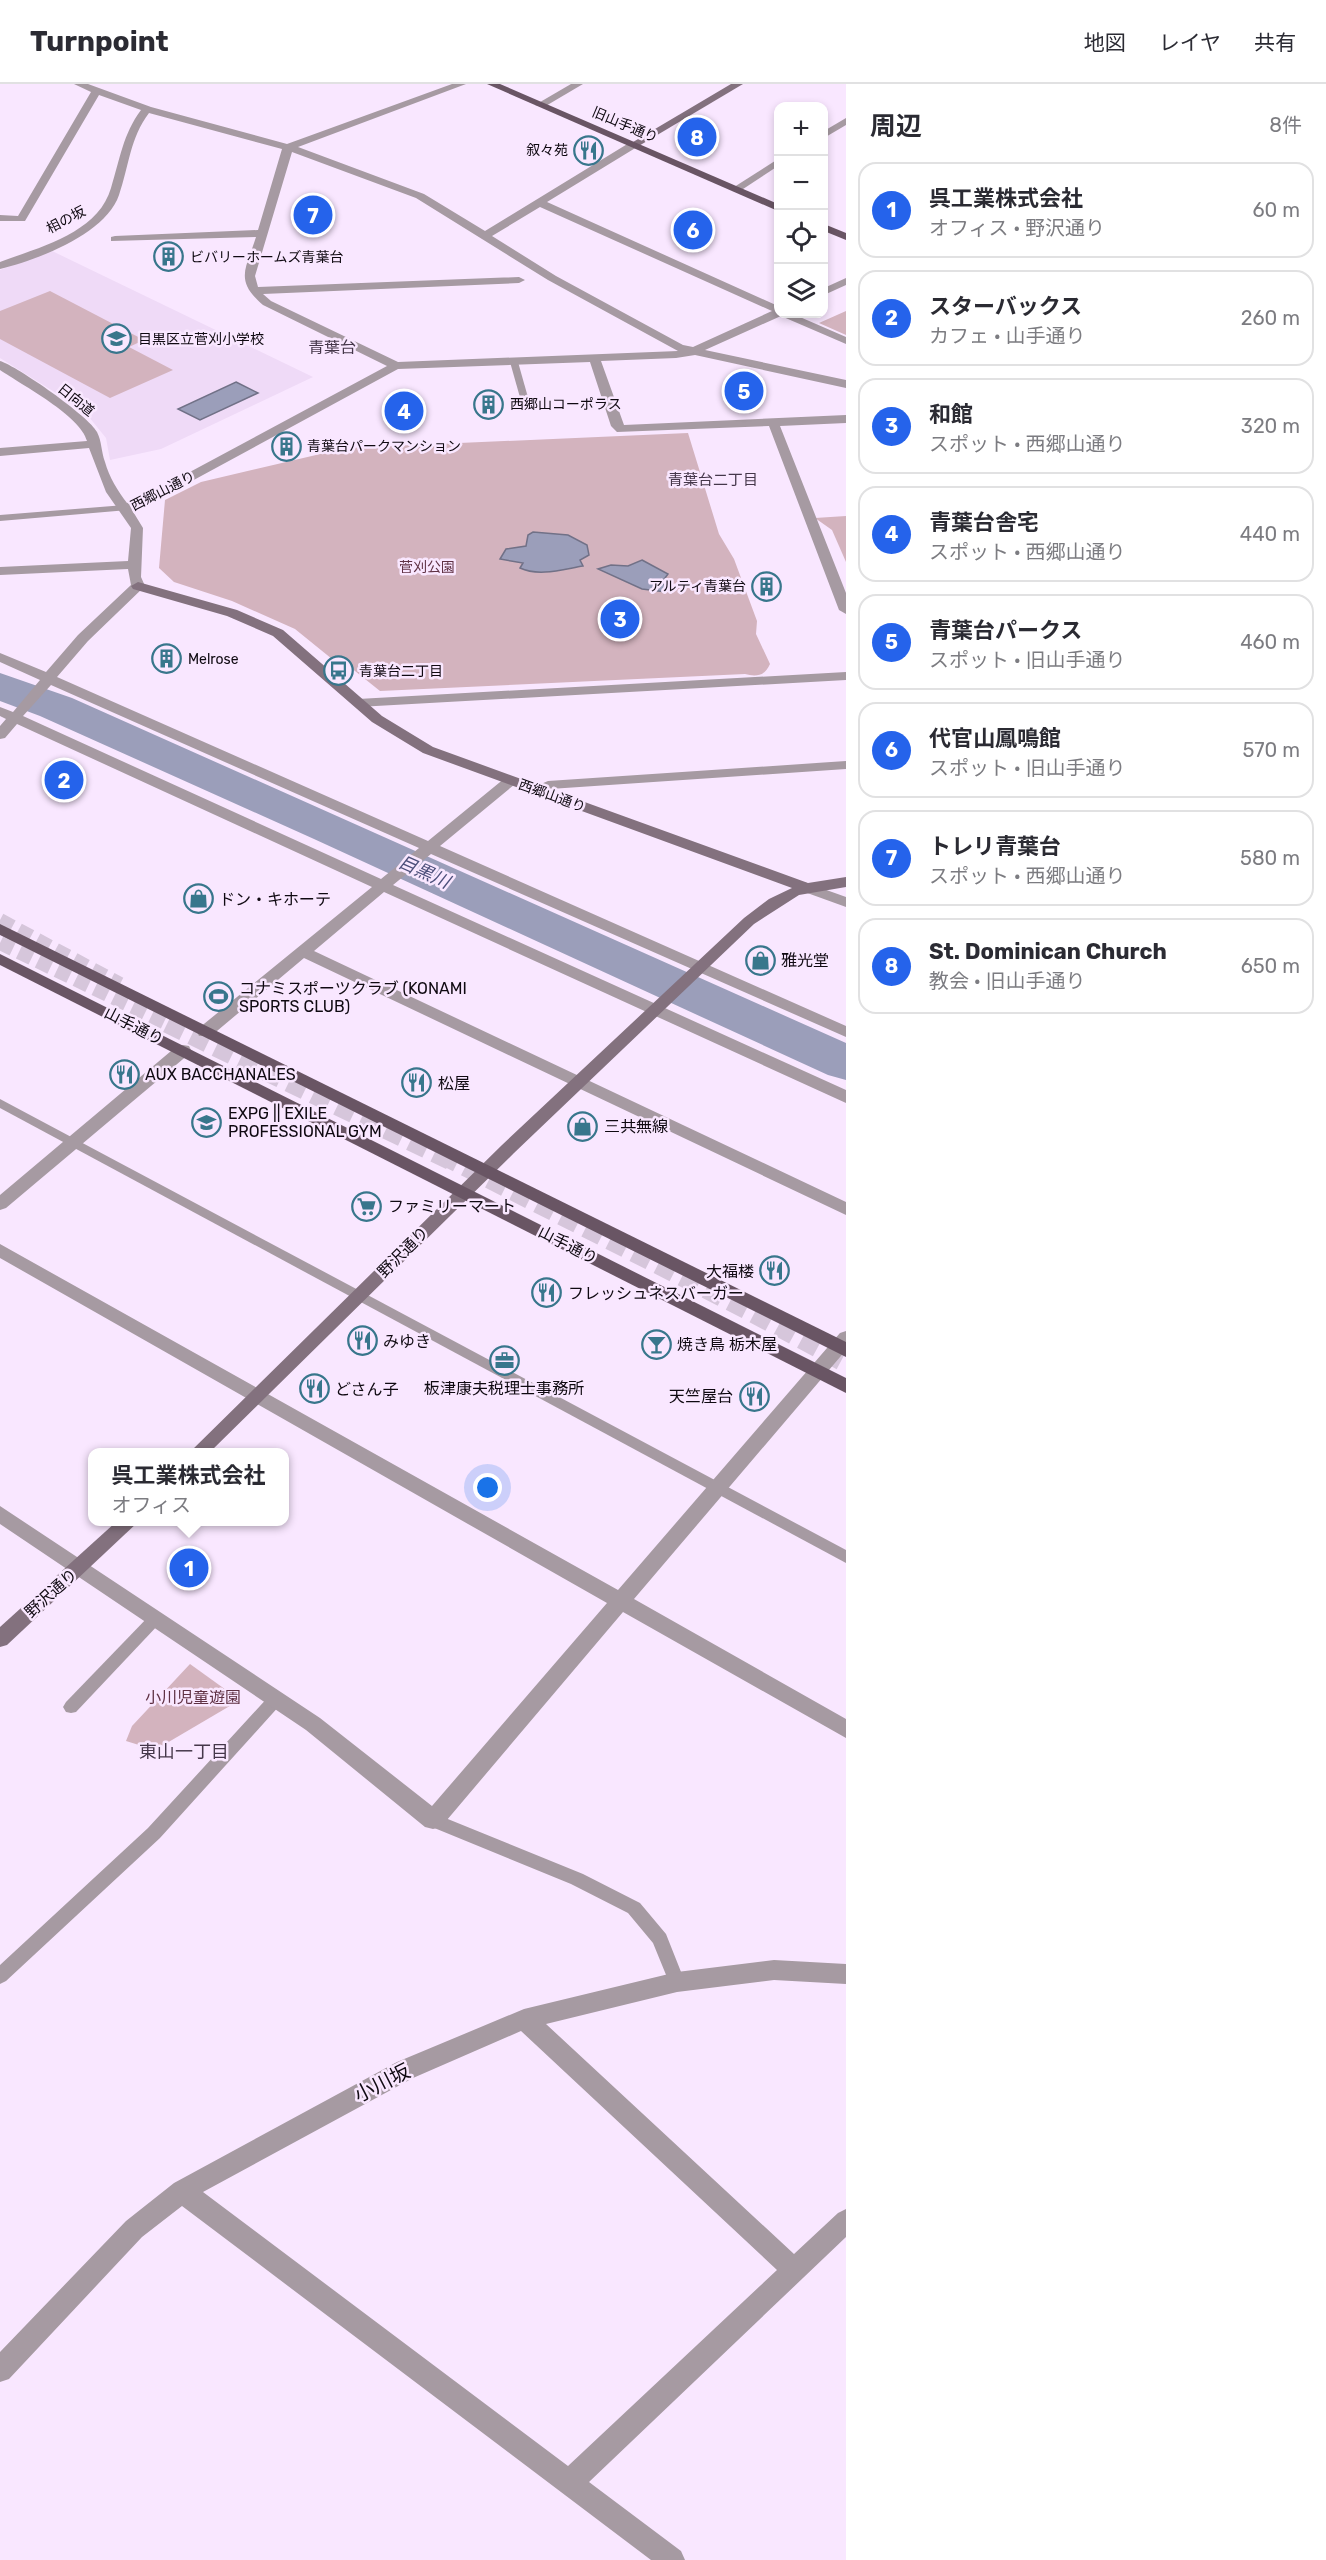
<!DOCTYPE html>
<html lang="ja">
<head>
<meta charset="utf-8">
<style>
  body { margin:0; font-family:Rubik,"Noto Sans JP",sans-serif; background:#f2f2f3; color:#2b2b33 }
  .controls { position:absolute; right:18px; top:18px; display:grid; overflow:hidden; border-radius:12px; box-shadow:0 3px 9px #0003 }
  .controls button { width:54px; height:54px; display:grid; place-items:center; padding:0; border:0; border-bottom:2px solid #e1e1e2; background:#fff; color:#2b2b33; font:30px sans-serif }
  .you { position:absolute; left:488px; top:1404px; width:21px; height:21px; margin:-15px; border:4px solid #fff; border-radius:50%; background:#1a73e8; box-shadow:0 0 0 9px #1a73e833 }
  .badge { display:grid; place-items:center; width:39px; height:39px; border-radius:50%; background:#2563eb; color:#fff; font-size:20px; font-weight:700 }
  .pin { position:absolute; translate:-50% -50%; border:3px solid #fff; box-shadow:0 2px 6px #0006 }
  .popup { position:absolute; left:88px; top:1364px; width:201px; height:78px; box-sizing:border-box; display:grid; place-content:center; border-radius:12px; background:#fff; filter:drop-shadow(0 2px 4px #0005); font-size:20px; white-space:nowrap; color:#7c7c81 }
  .popup b { font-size:22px; color:#2b2b33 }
  .popup::after { content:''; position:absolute; left:50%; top:100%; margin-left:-12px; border:12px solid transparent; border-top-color:#fff }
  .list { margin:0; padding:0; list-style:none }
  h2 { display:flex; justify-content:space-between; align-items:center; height:78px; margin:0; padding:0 24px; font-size:26px }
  h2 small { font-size:20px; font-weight:400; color:#7c7c81 }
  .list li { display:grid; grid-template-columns:39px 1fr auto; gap:18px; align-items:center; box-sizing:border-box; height:96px; margin:0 12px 12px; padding:0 12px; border:2px solid #e1e1e2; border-radius:18px }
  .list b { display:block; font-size:22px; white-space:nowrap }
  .list p { margin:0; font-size:20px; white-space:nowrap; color:#7c7c81 }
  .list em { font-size:20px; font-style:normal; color:#7c7c81 }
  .icon { flex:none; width:33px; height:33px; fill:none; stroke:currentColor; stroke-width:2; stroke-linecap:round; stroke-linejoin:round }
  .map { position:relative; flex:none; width:846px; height:2476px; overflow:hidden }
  header { display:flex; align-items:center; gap:36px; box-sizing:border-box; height:84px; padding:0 30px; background:#fff; border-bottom:2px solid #e1e1e2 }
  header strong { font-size:28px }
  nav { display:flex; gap:33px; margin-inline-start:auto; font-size:21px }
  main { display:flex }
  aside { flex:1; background:#fff }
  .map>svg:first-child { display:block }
  .built { fill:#efdaf7 }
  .green { fill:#d3b3be }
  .water { fill:#9b9eba; stroke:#717187; stroke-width:1.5 }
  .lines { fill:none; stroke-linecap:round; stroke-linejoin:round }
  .river { fill:#9b9eba; fill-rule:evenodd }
  .highway-tunnel-far1 { stroke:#d6c6db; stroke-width:14; stroke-dasharray:14 7; stroke-linecap:butt }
  .highway-tunnel { stroke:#d6c6db; stroke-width:18; stroke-dasharray:18 9; stroke-linecap:butt }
  .lane { fill:#a69aa2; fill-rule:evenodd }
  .street { fill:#a69aa2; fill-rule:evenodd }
  .secondary { fill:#83717e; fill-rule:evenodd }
  .primary { fill:#695564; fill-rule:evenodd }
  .labels { text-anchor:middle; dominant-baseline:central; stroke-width:5; stroke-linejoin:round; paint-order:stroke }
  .far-street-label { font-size:14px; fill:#0f0911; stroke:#f9e7ff }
  .far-poi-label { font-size:14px; fill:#0f0911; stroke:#f9e7ff; text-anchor:start }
  .far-park-label { font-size:14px; fill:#5f3144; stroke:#f9e7ff }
  .far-neighbourhood-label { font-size:15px; fill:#45374a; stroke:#f9e7ff }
  .far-quarter-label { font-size:16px; fill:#45374a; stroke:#f9e7ff }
  .poi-label { font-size:16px; fill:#0f0911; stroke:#f9e7ff; text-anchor:start }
  .street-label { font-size:16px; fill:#0f0911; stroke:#f9e7ff }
  .park-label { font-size:16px; fill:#5f3144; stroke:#f9e7ff }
  .water-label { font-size:18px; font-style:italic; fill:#4d507b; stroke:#f9e7ff }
  .neighbourhood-label { font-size:18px; fill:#45374a; stroke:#f9e7ff }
  .near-street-label { font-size:20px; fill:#0f0911; stroke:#f9e7ff }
</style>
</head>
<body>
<header>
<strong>Turnpoint</strong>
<nav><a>地図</a><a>レイヤ</a><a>共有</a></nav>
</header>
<main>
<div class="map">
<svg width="846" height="2476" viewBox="0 0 846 2476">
  <rect width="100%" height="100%" fill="#f9e7ff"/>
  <path class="built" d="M50,166l147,71 116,56 -152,72 -51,11 -4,-22 -17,-21 -25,-19 -64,-40v-88z"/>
  <g class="green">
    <path d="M50,207l94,49 -15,7 44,23 -63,28 -110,-59v-28z"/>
    <path d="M846,227v24l-27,-12z"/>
    <path d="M688,349l31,101 15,25 23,62 -1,13 14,30c-5,12 -14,13 -25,10l-365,17 -40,-32h-8l-37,-30 -63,-28 -58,-19 -15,-14 6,-68 36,-18 145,-34z"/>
    <path d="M846,432v46l-14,-32 -17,-12z"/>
    <path d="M190,1580l50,36 -85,50 -29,-9 6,-15z"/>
  </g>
  <g class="water">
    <path d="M236,298l22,11 -58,27 -22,-11z"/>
    <path d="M533,448l35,3 19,10 2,10 -9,5 3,6c-19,3 -44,11 -63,2l3,-5 -23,-4 6,-10 20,-3 2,-11z"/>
    <path d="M642,476l26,14 -6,8 5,7 -1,3 -24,-3 -44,-20 13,-4 17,1z"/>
  </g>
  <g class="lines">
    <path class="river" d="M0,589l72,25 774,345v37l-18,-5 -514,-236 -274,-123 -40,-15z"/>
    <g class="highway-tunnel-far1">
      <path d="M0,836l120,64"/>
      <path d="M0,859l170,82"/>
    </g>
    <g class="highway-tunnel">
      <path d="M167,940l283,137"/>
      <path d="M441,1071l305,155 100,54"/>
    </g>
    <g class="lane">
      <path d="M514,275l4,3 13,46 -1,2 -7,-2 -13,-46z"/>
      <path d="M125,421l5,3 -2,2 -128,11v-6z"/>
      <path d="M0,1015l846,451v13l-846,-455z"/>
      <path d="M155,1529l5,2 2,4 -2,4 -84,89 -5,1 -5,-1 -3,-5 3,-5 84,-87z"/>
      <path d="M276,1609l5,1 3,5 -3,5 -121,134 -154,143 -6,3v-19l148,-137 123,-134z"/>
      <path d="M433,1729l150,61 57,29 26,31 19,48 -2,5 -6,3 -6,-3 -18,-44 -25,-30 -57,-29 -144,-59 -2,-5 2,-5z"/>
    </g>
    <g class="street">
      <path d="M74,0h14l63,23 136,37 165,-60h14l-168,63 126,47 61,37 144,-88h8v4l-90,55 231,104v8h15l53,23v7l-65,-28 -76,34 141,30v8l-151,-33 -19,3 -75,3 23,64 222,-10v8l-66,3 66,167v21l-7,-4 -70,-184 -152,6 -6,-6 -21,-64 -192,7 -243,132 -23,9 11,18 -2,49 4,9 -57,55 -31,36 371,164 77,-63h10l2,3 -2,3 -75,62 406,180v11l-415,-183 -38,31 453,205v13l-462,-211 -70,59 532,251v13l-542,-257 -93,78h-12l-2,-4 2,-4 173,-141 -355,-163 -12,14 -5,1v-13l6,-7 -6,-3v-9l13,5 27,-32 -40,-18v-9l46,19 32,-37 53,-50 -3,-16 -128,6v-8l128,-6 3,-33 -25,-36 -17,-44 -89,8v-8l87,-7c-6,-25 -65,-56 -87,-71v-9c17,5 90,56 97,71 5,10 4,19 8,30 4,15 13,29 22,41l20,-8 240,-129 -124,-61c-29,-25 -17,-36 -7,-68l-145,4v-4l4,-1 143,-6 24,-81 -133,-36c-19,25 -20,53 -30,82 -13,39 -82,65 -119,74v-7c40,-15 98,-29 111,-74 9,-29 12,-54 30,-78l-42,-15 -74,126h-25v-6l18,1 73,-124zM292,68l124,46 132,82 130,71 -280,11 -127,-61 -8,-7 256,-11 6,-3 -6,-3 -261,10 -3,-11zM540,123l232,104 -79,36 -10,-2 -127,-69 -64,-40zM51,601l368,163 -38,31 -358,-163z"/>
      <path d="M571,0h12l-39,23 -9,-2z"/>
      <path d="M846,34v7l-22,13v-7z"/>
      <path d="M778,75v7l-38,25 -9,-2z"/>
      <path d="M846,194v7l-22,10v-7z"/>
      <path d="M846,588v8l-488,27 -7,-4 7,-4z"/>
      <path d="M846,677v8l-296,20 -16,5 -7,-4 21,-9z"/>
      <path d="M804,798l42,15v10l-47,-17 -3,-3 3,-3z"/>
      <path d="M183,961l6,1 2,4 -2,4 -183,154 -6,2v-15l177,-149z"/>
      <path d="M0,1160l618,346 222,-257 6,-2v19l-212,249 212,120v19l-223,-126 -182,215 -8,2 -8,-2 -119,-97 -306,-206v-18l320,212 112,88 175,-203 -607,-345z"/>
      <path d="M774,1876l72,4v20l-72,-4 -97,12 -131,32 248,230 44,-41 8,-4v28l-257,245 92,69 4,9h-34l-469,-354 -40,31 -133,142 -9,3v-30l126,-131 48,-38 223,-121 127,-53 153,-37zM521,1947l256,239 -209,196 -365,-274 210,-114z"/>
    </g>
    <g class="secondary">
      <path d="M731,0h12l-106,63 -9,-2z"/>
      <path d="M138,498l99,28 46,20 99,86 51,31 375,136 38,-6v10l-47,8 -45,29 -240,229 -304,299h-20l312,-307 242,-227 25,-19 23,-11 -369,-135 -51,-31 -99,-86 -46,-20 -94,-27 -2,-3z"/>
      <path d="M116,1438h22l-131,123 -7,2v-20z"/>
    </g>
    <g class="primary">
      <path d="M487,0h13l278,120v7z"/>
      <path d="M824,140l22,9v7l-22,-9z"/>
      <path d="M0,840l846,418v15l-846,-422z"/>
      <path d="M0,870l846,424v15l-846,-428z"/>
    </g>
  </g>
  <defs>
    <symbol id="restaurant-ring" viewBox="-11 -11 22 22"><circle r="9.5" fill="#f9e7ff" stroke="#38768c" stroke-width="1.5"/><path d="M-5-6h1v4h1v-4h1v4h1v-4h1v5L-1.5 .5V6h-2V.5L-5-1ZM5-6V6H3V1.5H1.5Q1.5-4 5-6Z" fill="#38768c"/></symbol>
    <symbol id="building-ring" viewBox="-11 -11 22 22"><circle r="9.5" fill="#f9e7ff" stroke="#38768c" stroke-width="1.5"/><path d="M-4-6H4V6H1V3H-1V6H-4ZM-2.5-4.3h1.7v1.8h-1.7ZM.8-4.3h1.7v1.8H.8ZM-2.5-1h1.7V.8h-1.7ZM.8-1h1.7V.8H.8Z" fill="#38768c"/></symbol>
    <symbol id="school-ring" viewBox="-11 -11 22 22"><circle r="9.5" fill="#f9e7ff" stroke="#38768c" stroke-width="1.5"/><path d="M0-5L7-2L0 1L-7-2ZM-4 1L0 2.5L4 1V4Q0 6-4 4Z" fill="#38768c"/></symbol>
    <symbol id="bus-ring" viewBox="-11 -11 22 22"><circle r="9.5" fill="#f9e7ff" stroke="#38768c" stroke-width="1.5"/><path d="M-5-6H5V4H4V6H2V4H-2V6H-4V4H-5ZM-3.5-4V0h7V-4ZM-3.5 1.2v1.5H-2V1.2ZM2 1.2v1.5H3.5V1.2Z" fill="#38768c"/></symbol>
    <symbol id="shop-ring" viewBox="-11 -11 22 22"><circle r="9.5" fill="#f9e7ff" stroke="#38768c" stroke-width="1.5"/><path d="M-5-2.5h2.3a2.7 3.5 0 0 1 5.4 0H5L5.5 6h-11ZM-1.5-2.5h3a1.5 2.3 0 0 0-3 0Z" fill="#38768c"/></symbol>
    <symbol id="stadium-ring" viewBox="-11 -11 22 22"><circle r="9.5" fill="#f9e7ff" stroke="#38768c" stroke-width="1.5"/><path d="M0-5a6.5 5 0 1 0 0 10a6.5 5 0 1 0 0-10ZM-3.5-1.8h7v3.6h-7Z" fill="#38768c"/></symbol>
    <symbol id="supermarket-ring" viewBox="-11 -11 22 22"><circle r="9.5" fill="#f9e7ff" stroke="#38768c" stroke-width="1.5"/><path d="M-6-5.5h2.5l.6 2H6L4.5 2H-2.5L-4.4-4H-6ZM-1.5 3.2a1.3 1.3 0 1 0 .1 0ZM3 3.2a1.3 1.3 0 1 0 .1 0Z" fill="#38768c"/></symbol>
    <symbol id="bar-ring" viewBox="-11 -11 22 22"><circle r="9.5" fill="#f9e7ff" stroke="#38768c" stroke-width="1.5"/><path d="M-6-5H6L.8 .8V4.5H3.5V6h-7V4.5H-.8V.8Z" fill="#38768c"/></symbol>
    <symbol id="office-ring" viewBox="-11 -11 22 22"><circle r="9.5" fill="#f9e7ff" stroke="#38768c" stroke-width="1.5"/><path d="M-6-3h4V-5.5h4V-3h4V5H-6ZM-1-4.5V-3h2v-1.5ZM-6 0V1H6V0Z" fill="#38768c"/></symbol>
  </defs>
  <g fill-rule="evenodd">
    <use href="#restaurant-ring" x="572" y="50" width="33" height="33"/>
    <use href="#building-ring" x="152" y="156" width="33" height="33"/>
    <use href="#school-ring" x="100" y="238" width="33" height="33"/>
    <use href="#building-ring" x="472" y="304" width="33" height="33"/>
    <use href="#building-ring" x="270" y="346" width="33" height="33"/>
    <use href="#building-ring" x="750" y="486" width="33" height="33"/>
    <use href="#building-ring" x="150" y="558" width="33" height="33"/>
    <use href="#bus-ring" x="322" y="570" width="33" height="33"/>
    <use href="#shop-ring" x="182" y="798" width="33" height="33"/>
    <use href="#shop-ring" x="744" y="860" width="33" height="33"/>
    <use href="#stadium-ring" x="202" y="896" width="33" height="33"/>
    <use href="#restaurant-ring" x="108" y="974" width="33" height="33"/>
    <use href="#restaurant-ring" x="400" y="982" width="33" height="33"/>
    <use href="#school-ring" x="190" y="1022" width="33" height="33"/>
    <use href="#shop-ring" x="566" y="1026" width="33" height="33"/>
    <use href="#supermarket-ring" x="350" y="1106" width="33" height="33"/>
    <use href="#restaurant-ring" x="758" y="1170" width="33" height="33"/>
    <use href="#restaurant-ring" x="530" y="1192" width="33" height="33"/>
    <use href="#restaurant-ring" x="346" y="1240" width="33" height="33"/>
    <use href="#bar-ring" x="640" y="1244" width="33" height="33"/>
    <use href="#office-ring" x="488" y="1260" width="33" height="33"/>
    <use href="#restaurant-ring" x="298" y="1288" width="33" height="33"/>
    <use href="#restaurant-ring" x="738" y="1296" width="33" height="33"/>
  </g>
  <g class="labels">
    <g class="far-street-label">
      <text transform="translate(625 41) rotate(23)">旧山手通り</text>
      <text transform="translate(66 136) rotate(-28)">相の坂</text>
      <text transform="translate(76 316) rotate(39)">日向道</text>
      <text transform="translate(163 407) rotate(-27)">西郷山通り</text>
      <text transform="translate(552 712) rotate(20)">西郷山通り</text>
    </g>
    <g class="far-poi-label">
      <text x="568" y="66" text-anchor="end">叙々苑</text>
      <text x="190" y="173">ビバリーホームズ青葉台</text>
      <text x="138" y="255">目黒区立菅刈小学校</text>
      <text x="510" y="320">西郷山コーポラス</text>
      <text x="307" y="362">青葉台パークマンション</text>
      <text x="746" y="502" text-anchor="end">アルティ青葉台</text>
      <text x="188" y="575">Melrose</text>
      <text x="359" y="587">青葉台二丁目</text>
    </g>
    <g class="far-park-label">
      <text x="427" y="483">菅刈公園</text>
    </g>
    <g class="far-neighbourhood-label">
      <text x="713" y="396">青葉台二丁目</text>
    </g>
    <g class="far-quarter-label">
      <text x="332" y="263">青葉台</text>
    </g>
    <g class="poi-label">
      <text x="219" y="815">ドン・キホーテ</text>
      <text x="781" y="876">雅光堂</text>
      <text x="239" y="904">コナミスポーツクラブ (KONAMI<tspan x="239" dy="18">SPORTS CLUB)</tspan></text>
      <text x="145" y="990">AUX BACCHANALES</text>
      <text x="438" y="999">松屋</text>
      <text x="228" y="1029">EXPG || EXILE<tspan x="228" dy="18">PROFESSIONAL GYM</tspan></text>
      <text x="604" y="1042">三共無線</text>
      <text x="388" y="1122">ファミリーマート</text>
      <text x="754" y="1187" text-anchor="end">大福楼</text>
      <text x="568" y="1209">フレッシュネスバーガー</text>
      <text x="383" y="1257">みゆき</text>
      <text x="677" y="1260">焼き鳥 栃木屋</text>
      <text x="504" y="1304" text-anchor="middle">板津康夫税理士事務所</text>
      <text x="335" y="1305">どさん子</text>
      <text x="733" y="1312" text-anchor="end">天竺屋台</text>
    </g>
    <g class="street-label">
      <text transform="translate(134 942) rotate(27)">山手通り</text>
      <text transform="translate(568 1161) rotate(27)">山手通り</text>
      <text transform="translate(403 1168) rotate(-45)">野沢通り</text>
      <text transform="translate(51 1509) rotate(-42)">野沢通り</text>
    </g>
    <g class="park-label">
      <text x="193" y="1613">小川児童遊園</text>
    </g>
    <g class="water-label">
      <text transform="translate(424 788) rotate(24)">目黒川</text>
    </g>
    <g class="neighbourhood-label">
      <text x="184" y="1668">東山一丁目</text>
    </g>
    <g class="near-street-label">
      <text transform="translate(382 1999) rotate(-27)">小川坂</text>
    </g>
  </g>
</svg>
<div class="controls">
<button>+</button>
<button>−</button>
<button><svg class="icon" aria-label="locate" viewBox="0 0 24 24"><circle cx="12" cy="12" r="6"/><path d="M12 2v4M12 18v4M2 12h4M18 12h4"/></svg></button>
<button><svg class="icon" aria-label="layers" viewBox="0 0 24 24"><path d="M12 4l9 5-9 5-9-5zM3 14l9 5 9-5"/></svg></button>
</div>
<div class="you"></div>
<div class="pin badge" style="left:189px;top:1484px">1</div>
<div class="popup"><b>呉工業株式会社</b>オフィス</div>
<div class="pin badge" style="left:64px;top:696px">2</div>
<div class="pin badge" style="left:620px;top:535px">3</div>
<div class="pin badge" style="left:404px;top:327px">4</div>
<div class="pin badge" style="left:744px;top:307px">5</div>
<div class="pin badge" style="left:693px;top:146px">6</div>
<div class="pin badge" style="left:313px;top:131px">7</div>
<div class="pin badge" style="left:697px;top:53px">8</div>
</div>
<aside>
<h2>周辺<small>8件</small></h2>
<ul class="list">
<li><span class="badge">1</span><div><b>呉工業株式会社</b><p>オフィス · 野沢通り</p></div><em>60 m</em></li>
<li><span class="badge">2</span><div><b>スターバックス</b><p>カフェ · 山手通り</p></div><em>260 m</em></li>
<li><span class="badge">3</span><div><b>和館</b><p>スポット · 西郷山通り</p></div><em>320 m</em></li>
<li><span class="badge">4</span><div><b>青葉台舎宅</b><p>スポット · 西郷山通り</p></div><em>440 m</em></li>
<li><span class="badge">5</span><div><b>青葉台パークス</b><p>スポット · 旧山手通り</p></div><em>460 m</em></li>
<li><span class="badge">6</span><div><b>代官山鳳鳴館</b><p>スポット · 旧山手通り</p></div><em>570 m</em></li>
<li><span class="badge">7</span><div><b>トレリ青葉台</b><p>スポット · 西郷山通り</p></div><em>580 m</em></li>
<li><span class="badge">8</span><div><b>St. Dominican Church</b><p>教会 · 旧山手通り</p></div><em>650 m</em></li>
</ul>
</aside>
</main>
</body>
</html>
